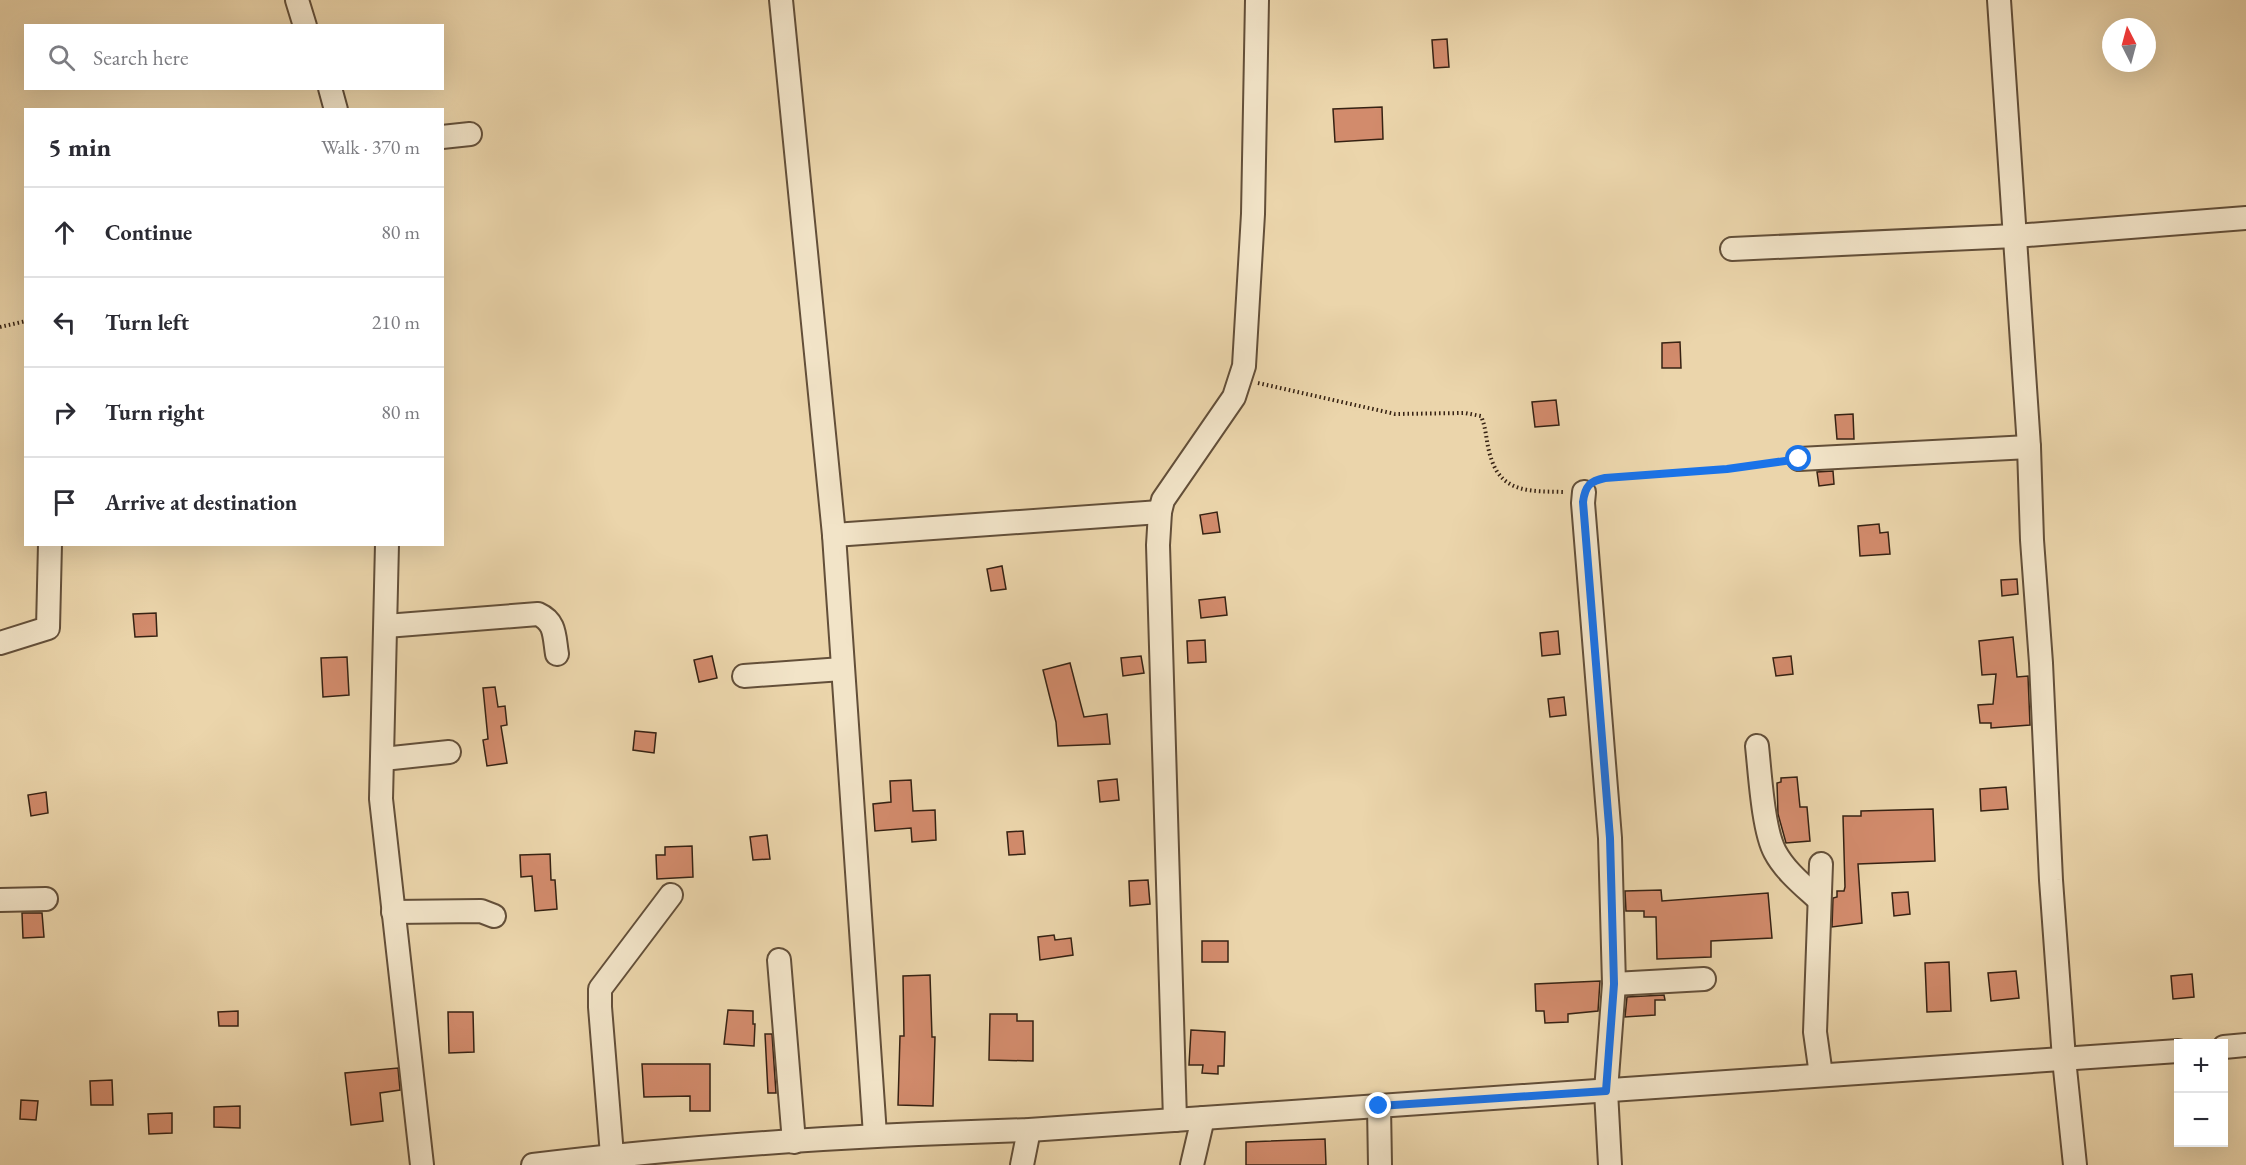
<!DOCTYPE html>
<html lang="en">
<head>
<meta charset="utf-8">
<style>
  body { margin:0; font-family:"EB Garamond",serif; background:#f7f7f7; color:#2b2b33 }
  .controls { position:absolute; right:18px; bottom:18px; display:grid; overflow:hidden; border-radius:0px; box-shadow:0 6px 24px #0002 }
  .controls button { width:54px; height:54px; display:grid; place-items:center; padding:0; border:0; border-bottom:2px solid #e1e1e2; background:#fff; color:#2b2b33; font:30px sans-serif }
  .compass { position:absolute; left:2102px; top:18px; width:54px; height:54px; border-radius:50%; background:#fff; box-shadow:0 6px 24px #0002; rotate:354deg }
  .stop { position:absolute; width:18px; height:18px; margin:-14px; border:4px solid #1a73e8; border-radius:50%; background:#fff }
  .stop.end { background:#1a73e8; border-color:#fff; box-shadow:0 2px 6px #0008 }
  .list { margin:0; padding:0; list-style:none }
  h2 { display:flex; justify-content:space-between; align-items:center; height:78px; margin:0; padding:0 24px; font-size:26px }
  h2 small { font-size:20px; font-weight:400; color:#7c7c81 }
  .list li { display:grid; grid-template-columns:39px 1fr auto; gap:18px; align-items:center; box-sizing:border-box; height:90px; padding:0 24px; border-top:2px solid #e1e1e2 }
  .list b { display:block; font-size:22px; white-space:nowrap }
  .list em { font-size:20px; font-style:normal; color:#7c7c81 }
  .icon { flex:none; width:33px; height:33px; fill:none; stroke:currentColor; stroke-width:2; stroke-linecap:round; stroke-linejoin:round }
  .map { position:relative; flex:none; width:2246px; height:1165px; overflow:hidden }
  .search { position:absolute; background:#fff; box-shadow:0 6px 24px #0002; left:24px; top:24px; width:420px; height:66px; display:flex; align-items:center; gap:15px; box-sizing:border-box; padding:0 21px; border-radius:0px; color:#7c7c81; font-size:22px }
  .panel { position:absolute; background:#fff; box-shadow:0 6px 24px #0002; left:24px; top:108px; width:420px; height:438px; border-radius:0px }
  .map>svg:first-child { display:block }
  .building { fill:#d28b6c; stroke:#362213; stroke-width:1.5 }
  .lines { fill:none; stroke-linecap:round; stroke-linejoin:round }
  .minor-casing { stroke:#634f39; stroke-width:26 }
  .path { stroke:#362213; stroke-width:4; stroke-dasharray:1.5 3; stroke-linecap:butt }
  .minor { stroke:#f2e4c8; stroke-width:22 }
  .route { stroke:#1a73e8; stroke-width:8 }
</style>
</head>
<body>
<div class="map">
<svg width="2246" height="1165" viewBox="0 0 2246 1165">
  <rect width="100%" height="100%" fill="#ebd5ab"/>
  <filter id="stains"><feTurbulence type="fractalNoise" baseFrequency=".00333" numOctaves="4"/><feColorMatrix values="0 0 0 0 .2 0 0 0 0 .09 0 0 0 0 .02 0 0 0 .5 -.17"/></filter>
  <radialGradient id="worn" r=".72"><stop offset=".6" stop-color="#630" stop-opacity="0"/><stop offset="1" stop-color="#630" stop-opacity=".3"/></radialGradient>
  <g class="building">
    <path d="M1447,39l2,28 -15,1 -2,-28z"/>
    <path d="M1382,107l1,32 -48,3 -2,-33z"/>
    <path d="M1680,342l1,26h-19v-25z"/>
    <path d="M1556,400l3,25 -24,2 -3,-25z"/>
    <path d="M1853,414l1,25h-17l-2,-24z"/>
    <path d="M1833,471l1,13 -15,2 -2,-14z"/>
    <path d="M1217,512l3,20 -17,2 -3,-19z"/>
    <path d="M1879,524l1,9 8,-1 2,22 -30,2 -2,-30z"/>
    <path d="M1002,566l4,23 -15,2 -4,-22z"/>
    <path d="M2017,579l1,15 -16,2 -1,-16z"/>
    <path d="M1225,597l2,18 -26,3 -2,-18z"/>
    <path d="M156,613l1,23 -22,1 -2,-23z"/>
    <path d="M1558,631l2,23 -18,2 -2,-23z"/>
    <path d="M2013,637l4,40 11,-1 2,49 -39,3v-5h-11l-2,-18 15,-1 3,-30 -14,1 -3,-34z"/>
    <path d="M1205,640l1,22 -18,1 -1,-22z"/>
    <path d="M712,656l5,22 -18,4 -5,-22z"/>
    <path d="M1141,656l3,17 -21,3 -2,-18z"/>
    <path d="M1791,656l2,18 -17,2 -3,-18z"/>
    <path d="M347,657l2,38 -26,2 -2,-39z"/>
    <path d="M1070,663l14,54 23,-3 3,30 -52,2 -2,-24 -13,-52z"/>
    <path d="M495,687l3,20 7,-1 2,19 -6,1 6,37 -20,3 -4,-26 5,-1 -5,-51z"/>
    <path d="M1564,697l2,18 -16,2 -2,-18z"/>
    <path d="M635,731l21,2 -2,20 -21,-3z"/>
    <path d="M1797,777l3,30h7l3,34 -24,2 -8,-29 -1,-31 4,-1v-4z"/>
    <path d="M1117,779l2,21 -19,2 -2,-21z"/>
    <path d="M911,780l2,31 22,-1 1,30 -24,2 -1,-14 -36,3 -2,-27 18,-2 -1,-21z"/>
    <path d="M2006,787l2,22 -27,2 -1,-22z"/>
    <path d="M46,792l2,21 -17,3 -3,-21z"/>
    <path d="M1933,809l2,52 -77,3 4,59 -30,4 1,-29 4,-1v-6h7l1,-4 -2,-71h18v-5z"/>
    <path d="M1023,831l2,23 -16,1 -2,-23z"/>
    <path d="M767,835l3,24 -17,1 -3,-23z"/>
    <path d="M692,846l1,31 -36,2 -1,-24h9v-8z"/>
    <path d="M550,854l1,26h4l2,29 -22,2 -3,-35 -11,1 -1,-22z"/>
    <path d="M1148,880l2,24 -20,2 -1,-25z"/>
    <path d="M1661,890l1,11 106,-8 4,45 -61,3v16l-54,2 -1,-42h-12v-6h-18l-1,-20z"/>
    <path d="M1908,892l2,22 -16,2 -2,-23z"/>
    <path d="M22,913h20l2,24 -21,1z"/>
    <path d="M1054,935l1,5 16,-2 2,17 -33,5 -2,-23z"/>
    <rect x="1202" y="941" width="26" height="21"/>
    <path d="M1949,962l2,49 -24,1 -2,-49z"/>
    <path d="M2016,971l3,27 -28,3 -3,-28z"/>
    <path d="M2192,974l2,23 -21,2 -2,-23z"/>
    <path d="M930,975l2,62h3l-2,69 -35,-1 2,-69h4l-1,-60z"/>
    <path d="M1600,981l-2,30 -30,3v8l-23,1 -1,-12h-8l-1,-27z"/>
    <path d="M1664,995l1,5h-10v15l-30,2 2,-20z"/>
    <path d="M728,1010l25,1v13h2l-1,22 -30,-2z"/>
    <path d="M238,1011v15h-19l-1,-14z"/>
    <path d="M448,1012h25l1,40 -25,1z"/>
    <path d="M990,1014h27v7h16v40l-44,-1z"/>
    <path d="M1191,1030l34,2 -1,34h-6v8l-16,-1 1,-8h-14z"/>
    <path d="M765,1034h7l4,59h-8z"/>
    <path d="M642,1064h68v47h-20v-15l-46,1z"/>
    <path d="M398,1068l2,22 -20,3 3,28 -32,4 -6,-52z"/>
    <path d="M112,1080l1,25h-22l-1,-24z"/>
    <path d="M21,1100l17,1 -2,19 -16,-1z"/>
    <path d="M240,1106v22l-26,-1v-20z"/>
    <path d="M172,1113v20l-23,1 -1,-20z"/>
    <path d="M1325,1139l1,26h-80v-23z"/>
  </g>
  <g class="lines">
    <defs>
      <g id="minor">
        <path d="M297,0l8,26"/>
        <path d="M781,0l53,535 41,600"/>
        <path d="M1999,0l30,447 3,93 9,123 10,217 13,179 11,106"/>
        <path d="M330,88l6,22"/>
        <path d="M442,137l28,-3"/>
        <path d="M1732,249l283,-13 231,-18"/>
        <path d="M1799,459l230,-12"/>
        <path d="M1584,492l-1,11 27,335 4,146 -8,107 4,74"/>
        <path d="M834,535l326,-23"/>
        <path d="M387,544l-6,255 41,366"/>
        <path d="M386,626l152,-12c18,8 16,22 19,40"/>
        <path d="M0,643l48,-15 2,-84"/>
        <path d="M744,676l98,-7"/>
        <path d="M1757,746c3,27 6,84 18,106 10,19 29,34 44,48"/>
        <path d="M383,759l66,-7"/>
        <path d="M0,900l46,-1"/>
        <path d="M393,912l88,-1 13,5"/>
        <path d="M779,960l15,182"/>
        <path d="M1614,984l90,-5"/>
        <path d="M2224,1047l22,-2"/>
        <path d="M1821,1075l-6,-43 6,-168"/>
        <path d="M1379,1106l1,59"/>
        <path d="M1175,1120l-17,-575 2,-33 3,-12 71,-103 10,-31 9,-152 4,-214"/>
        <path d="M612,1155l-12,-148v-18l71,-94"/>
        <path d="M533,1165c164,-20 330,-30 496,-35l1149,-79"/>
        <path d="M1022,1165l7,-35"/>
        <path d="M1192,1165l11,-47"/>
      </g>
    </defs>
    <use href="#minor" class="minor-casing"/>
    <g class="path">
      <path d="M0,327l26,-6"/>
      <path d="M1258,383l137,31 70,-1 16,3c6,14 5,28 10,42 11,36 41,33 73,34"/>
      <path d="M1598,479l129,-10 55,-7"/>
    </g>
    <use href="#minor" class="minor"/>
  </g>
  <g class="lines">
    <path class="route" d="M1379,1106l227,-15 8,-107 -4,-146 -27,-336c2,-16 7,-21 22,-24l122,-9 72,-10"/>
  </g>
  <rect width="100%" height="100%" filter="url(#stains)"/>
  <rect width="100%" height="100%" fill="url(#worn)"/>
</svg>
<div class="controls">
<button>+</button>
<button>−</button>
</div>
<svg class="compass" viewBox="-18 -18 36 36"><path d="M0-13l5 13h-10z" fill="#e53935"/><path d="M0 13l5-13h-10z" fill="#7c7c81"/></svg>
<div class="stop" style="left:1799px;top:459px"></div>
<div class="stop end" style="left:1379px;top:1106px"></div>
<div class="search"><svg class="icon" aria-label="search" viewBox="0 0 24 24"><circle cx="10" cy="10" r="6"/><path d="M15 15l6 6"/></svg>Search here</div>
<section class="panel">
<h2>5 min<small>Walk · 370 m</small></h2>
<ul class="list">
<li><svg class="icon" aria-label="ahead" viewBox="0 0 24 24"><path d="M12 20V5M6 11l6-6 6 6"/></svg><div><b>Continue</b></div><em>80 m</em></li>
<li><svg class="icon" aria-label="left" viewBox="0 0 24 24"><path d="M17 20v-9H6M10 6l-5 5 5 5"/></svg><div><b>Turn left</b></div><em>210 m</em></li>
<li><svg class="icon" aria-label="right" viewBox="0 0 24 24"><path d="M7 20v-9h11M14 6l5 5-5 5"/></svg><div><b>Turn right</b></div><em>80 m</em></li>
<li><svg class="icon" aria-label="arrive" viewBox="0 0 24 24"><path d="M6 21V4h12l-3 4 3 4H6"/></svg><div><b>Arrive at destination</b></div></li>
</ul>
</section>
</div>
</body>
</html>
